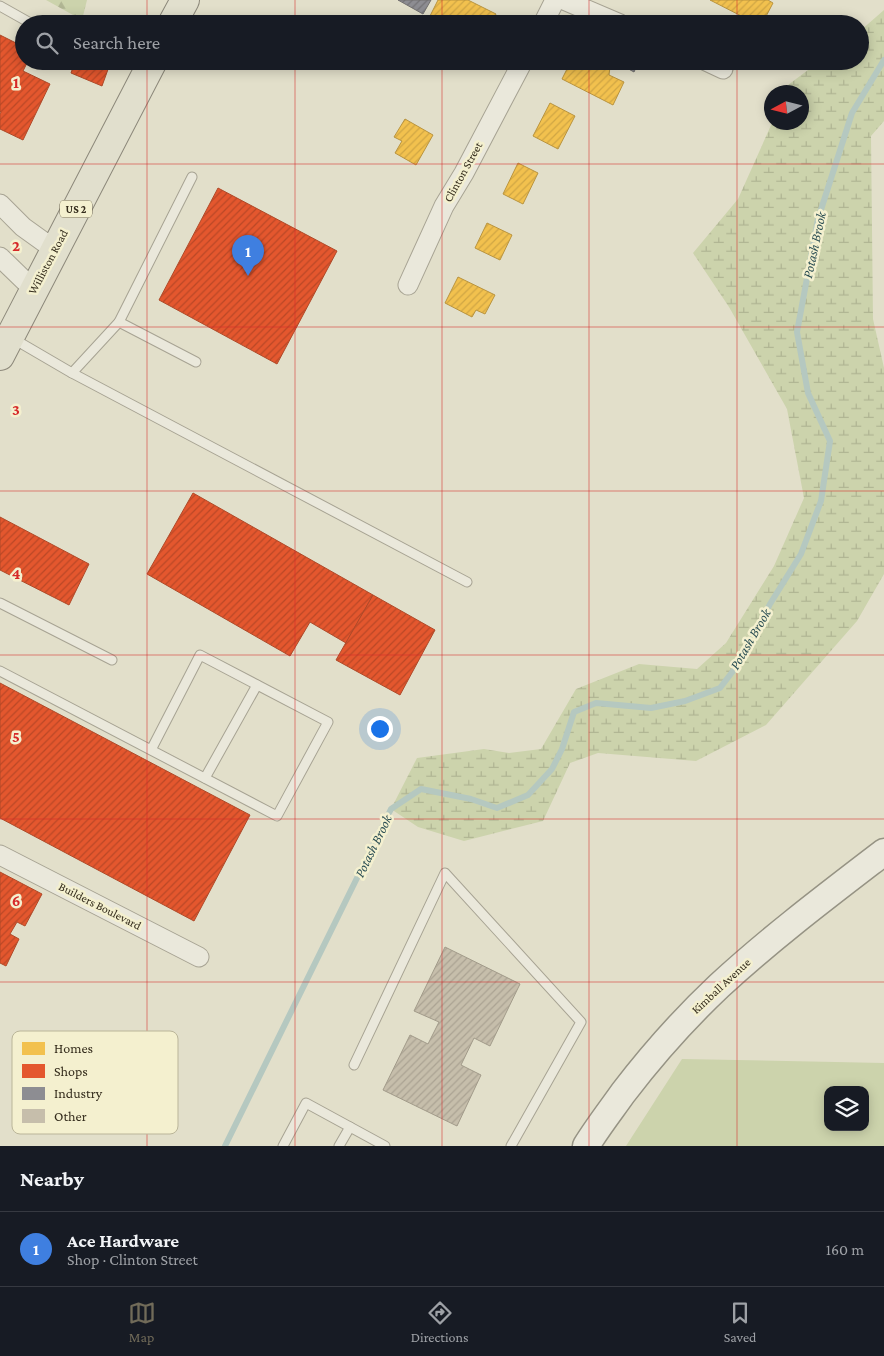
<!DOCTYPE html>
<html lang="en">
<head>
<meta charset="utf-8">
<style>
  body { margin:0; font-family:"Crimson Pro",serif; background:#242831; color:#f1f3f6 }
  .controls { position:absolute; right:15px; bottom:15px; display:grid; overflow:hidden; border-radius:10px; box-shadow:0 2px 12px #0003 }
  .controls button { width:45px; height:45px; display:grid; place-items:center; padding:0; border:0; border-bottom:1px solid #363941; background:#171b24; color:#f1f3f6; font:25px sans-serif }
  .compass { position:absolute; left:764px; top:85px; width:45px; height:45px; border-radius:50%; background:#171b24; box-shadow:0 2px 12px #0003; rotate:263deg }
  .you { position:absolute; left:379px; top:728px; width:18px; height:18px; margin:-12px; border:4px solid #fff; border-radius:50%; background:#1a73e8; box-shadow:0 0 0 8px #1a73e833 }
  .badge { display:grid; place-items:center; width:32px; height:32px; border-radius:50%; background:#716b59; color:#fff; font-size:16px; font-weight:700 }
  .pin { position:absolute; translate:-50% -41px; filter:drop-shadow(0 1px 2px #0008) }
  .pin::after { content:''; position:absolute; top:26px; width:18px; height:15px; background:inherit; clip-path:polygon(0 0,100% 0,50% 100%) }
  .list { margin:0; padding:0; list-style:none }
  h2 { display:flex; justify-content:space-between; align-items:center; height:65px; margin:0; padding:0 20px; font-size:21px }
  h2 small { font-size:16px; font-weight:400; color:#9ea1a6 }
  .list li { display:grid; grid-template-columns:32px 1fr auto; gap:15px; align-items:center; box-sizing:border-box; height:75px; padding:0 20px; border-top:1px solid #363941 }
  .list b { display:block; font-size:19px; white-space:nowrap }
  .list p { margin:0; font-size:16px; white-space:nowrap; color:#9ea1a6 }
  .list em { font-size:16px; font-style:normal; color:#9ea1a6 }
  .icon { flex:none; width:28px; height:28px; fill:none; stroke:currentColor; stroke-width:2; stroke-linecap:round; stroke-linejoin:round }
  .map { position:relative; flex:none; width:884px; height:1146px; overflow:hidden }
  .search { position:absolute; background:#171b24; box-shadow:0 2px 12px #0003; left:15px; right:15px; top:15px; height:55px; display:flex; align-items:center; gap:12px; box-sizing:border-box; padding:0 18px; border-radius:28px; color:#9ea1a6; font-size:19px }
  .sheet { height:140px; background:#171b24 }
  nav { display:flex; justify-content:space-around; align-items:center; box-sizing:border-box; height:70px; border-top:1px solid #363941; background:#171b24; font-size:14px; color:#9ea1a6 }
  nav a { display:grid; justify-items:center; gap:2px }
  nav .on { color:#716b59 }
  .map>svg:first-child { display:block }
  .green { fill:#ccd3ac; fill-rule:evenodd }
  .forest { fill:url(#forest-firs) }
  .wetland { fill:url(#wetland-marsh) }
  .homes { fill:url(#homes-hatch); stroke:#b9943f }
  .shops { fill:url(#shops-hatch); stroke:#af4a29 }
  .industry { fill:url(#industry-hatch); stroke:#72706f }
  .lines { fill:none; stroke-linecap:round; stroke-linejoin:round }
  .stream { stroke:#b5c8c0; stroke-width:6 }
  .building { fill:url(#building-hatch); stroke:#a29b8a }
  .lane-casing { stroke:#a7a393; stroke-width:11 }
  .street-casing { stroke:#a7a393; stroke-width:21 }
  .secondary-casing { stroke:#969384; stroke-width:29 }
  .primary-casing { stroke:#8c887a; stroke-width:30 }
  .lane { stroke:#eae8db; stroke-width:9 }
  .street { stroke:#eae8db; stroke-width:19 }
  .secondary { stroke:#eae8db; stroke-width:26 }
  .primary { stroke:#e1dfcd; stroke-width:28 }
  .grid { fill:none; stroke:#d62828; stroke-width:1; stroke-opacity:0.55 }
  .labels { text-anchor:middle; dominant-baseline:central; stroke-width:5; stroke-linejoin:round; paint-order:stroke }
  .shield { fill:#f4f0cf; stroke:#6e6752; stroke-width:1 }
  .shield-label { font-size:11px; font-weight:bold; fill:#342c1c }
  .street-label { font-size:12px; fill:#342c1c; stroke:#f4f0cf }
  .water-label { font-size:14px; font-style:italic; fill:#2c4f54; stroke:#f4f0cf }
  .key { fill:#f4f0cf; stroke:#bab599; stroke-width:1 }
  .key-label { font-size:14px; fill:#342c1c }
  .grid-label { font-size:16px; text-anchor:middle; font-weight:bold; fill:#d62828; stroke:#f4f0cf; stroke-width:5; stroke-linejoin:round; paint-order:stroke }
</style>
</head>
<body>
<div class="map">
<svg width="884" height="1146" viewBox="0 0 884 1146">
  <defs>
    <pattern id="forest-firs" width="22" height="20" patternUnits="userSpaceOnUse" patternTransform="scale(1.25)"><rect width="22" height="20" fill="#ccd3ac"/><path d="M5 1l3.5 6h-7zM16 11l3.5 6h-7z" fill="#b0b593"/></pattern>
    <pattern id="wetland-marsh" width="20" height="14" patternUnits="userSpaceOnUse" patternTransform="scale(1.25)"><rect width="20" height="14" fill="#ccd3ac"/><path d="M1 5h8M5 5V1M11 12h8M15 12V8" fill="none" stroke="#b0b593"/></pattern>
    <pattern id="homes-hatch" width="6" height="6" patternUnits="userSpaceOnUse" patternTransform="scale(1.25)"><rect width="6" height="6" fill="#f2c14e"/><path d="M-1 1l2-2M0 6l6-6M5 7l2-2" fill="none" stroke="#d0a644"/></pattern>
    <pattern id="shops-hatch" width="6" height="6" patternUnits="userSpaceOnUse" patternTransform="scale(1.25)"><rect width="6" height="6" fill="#e4572e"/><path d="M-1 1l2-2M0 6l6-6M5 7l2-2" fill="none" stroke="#ba4826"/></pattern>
    <pattern id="industry-hatch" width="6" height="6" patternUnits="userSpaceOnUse" patternTransform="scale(1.25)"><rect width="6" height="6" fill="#8d8d92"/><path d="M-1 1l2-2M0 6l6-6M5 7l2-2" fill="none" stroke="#747376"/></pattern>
    <pattern id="building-hatch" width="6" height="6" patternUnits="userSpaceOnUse" patternTransform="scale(1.25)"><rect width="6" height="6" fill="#c6beab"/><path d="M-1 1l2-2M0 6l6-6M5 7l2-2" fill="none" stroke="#aba393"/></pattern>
  </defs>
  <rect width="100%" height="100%" fill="#e2dfca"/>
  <path class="green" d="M682,1059l202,4v83h-258zM828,1090h37v37h-37z"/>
  <path class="forest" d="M46,0h41l-5,20z"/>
  <path class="wetland" d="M884,10v111l-13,15 2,183 11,49v206l-27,47 -91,104 -70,36 -98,-8 -28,10 -27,58 -79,20 -46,-14 -27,-18 26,-51 67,-9 25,4 32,-4 35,-60 63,-25 58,5 29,-26 48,-77 30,-68 -17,-89 -58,-102 -36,-54 45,-54 34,-76 30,-1v-30h-17l3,-7 32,-24h40v-30z"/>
  <g class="homes">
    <path d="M438,0h30l28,14 -5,10h-65z"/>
    <path d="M710,0h58l5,3 -11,21h-5z"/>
    <path d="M571,61h8l2,2 1,-2h16l12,6 -1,8 15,7 -11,23 -51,-26z"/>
    <path d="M550,103l25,13 -17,33 -25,-13z"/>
    <path d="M405,119l28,16 -17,30 -21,-12 7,-12 -8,-4z"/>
    <path d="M518,163l20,10 -15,31 -20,-10z"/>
    <path d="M487,223l25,12 -12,25 -25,-12z"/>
    <path d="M458,277l37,18 -10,19 -9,-4 -4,7 -27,-14z"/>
  </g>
  <g class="shops">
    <path d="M0,35l24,12v14h4l-5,10 27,13 -27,56 -23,-11v-15l1,-2 -1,-1z"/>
    <path d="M75,61h36l-9,25 -31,-13z"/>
    <path d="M218,188l119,63 -60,113 -118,-64z"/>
    <path d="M193,493l180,102 -27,48 -36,-21 -20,34 -143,-82z"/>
    <path d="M0,517l89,47 -20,41 -69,-35z"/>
    <path d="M373,595l62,35 -35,65 -64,-35z"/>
    <path d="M0,683l250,132 -56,106 -194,-103z"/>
    <path d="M0,872l42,22 -17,32 -8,-4 -7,12 9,5 -13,27 -6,-3z"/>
  </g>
  <g class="industry">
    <path d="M398,0h33l-8,14z"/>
    <path d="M614,61h25l-5,11z"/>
  </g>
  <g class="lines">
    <path class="stream" d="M225,1146l166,-337 30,-20 50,10 26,9 31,-13 24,-26 10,-20 12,-37 22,-9 55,5 34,-7 35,-13 23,-30 27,-54 31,-50 20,-53 9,-60 -22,-48 -11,-61 21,-113 34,-106 32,-53"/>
  </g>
  <path class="building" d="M445,947l75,37 -30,62 -16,-8 -13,27 20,10 -24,51 -74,-36 27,-55 18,9 11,-22 -25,-11z"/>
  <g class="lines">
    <defs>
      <g id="lane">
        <path d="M0,6l32,18"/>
        <path d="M119,322l77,40"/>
        <path d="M12,338l60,35 395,209"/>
        <path d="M72,373l47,-51 73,-145"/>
        <path d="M0,603l112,57"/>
        <path d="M0,671l277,145 51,-94 -128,-67 -49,95"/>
        <path d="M205,778l52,-93"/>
        <path d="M354,1065l91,-192 136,149 -70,124"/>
        <path d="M283,1146l23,-43 79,43"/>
        <path d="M339,1146l11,-19"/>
      </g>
      <g id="street">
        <path d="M564,0l56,24"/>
        <path d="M543,24l12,-24"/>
        <path d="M706,61l17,8"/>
        <path d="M0,204l23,23 32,23"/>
        <path d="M0,257l34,33"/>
        <path d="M408,285l36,-79 20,-33 59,-112"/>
        <path d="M0,855l199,102"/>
      </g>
      <path id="secondary" d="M586,1146c11,-18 25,-36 37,-53 29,-38 61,-74 96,-107 52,-48 109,-91 165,-134"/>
      <g id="primary">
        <path d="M172,24l13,-24"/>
        <path d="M0,356l153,-295"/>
      </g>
    </defs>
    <use href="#lane" class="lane-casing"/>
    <use href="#street" class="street-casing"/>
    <use href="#secondary" class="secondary-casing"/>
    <use href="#primary" class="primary-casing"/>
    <use href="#lane" class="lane"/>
    <use href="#street" class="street"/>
    <use href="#secondary" class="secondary"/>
    <use href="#primary" class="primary"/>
  </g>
  <path class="grid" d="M147,0v24M295,0v24M442,0v24M589,0v24M737,0v24M147,61v1085M295,61v1085M442,61v1085M589,61v1085M737,61v1085M0,164h884M0,327h884M0,491h884M0,655h884M0,819h884M0,982h884"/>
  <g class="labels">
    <rect class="shield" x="60" y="200.5" width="32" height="17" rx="4"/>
    <g class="shield-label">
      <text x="76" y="209">US 2</text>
    </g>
    <g class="street-label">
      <text transform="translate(463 172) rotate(-61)">Clinton Street</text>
      <text transform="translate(48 262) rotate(-62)">Williston Road</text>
      <text transform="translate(100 906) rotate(27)">Builders Boulevard</text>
      <text transform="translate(721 986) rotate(-43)">Kimball Avenue</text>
    </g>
    <g class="water-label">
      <text transform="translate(814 245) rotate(-78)">Potash Brook</text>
      <text transform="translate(750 639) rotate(-60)">Potash Brook</text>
      <text transform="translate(373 846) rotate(-64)">Potash Brook</text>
    </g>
  </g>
  <rect x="12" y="1031" width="166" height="103" rx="8" class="key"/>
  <rect x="22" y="1042" width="23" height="13" fill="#f2c14e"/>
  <rect x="22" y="1064" width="23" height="14" fill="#e4572e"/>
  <rect x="22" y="1087" width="23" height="13" fill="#8d8d92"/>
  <rect x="22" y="1109" width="23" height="14" fill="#c6beab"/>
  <g class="key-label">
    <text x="54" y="1053">Homes</text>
    <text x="54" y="1076">Shops</text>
    <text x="54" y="1098">Industry</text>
    <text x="54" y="1121">Other</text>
  </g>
  <g class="grid-label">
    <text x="16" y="88">1</text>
    <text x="16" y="251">2</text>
    <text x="16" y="415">3</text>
    <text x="16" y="579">4</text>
    <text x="16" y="742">5</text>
    <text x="16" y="906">6</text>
  </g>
</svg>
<div class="controls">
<button><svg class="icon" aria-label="layers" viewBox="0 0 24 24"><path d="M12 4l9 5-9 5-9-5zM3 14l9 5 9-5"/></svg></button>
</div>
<svg class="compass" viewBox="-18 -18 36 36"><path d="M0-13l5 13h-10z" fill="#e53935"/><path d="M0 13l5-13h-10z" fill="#9ea1a6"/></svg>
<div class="you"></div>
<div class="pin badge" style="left:248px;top:276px;background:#3f7fe0">1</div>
<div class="search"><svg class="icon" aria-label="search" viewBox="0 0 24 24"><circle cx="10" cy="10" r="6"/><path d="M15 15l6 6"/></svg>Search here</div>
</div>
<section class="sheet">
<h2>Nearby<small></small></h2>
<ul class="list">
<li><span class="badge" style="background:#3f7fe0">1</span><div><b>Ace Hardware</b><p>Shop · Clinton Street</p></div><em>160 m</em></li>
</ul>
</section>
<nav>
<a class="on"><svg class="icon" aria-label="map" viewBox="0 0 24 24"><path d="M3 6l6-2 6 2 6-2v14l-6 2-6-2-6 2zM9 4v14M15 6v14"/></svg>Map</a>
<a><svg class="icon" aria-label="directions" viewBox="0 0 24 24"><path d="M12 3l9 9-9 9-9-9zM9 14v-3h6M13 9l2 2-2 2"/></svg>Directions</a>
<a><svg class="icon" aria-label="saved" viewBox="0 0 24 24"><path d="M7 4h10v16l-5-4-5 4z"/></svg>Saved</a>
</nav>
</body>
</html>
